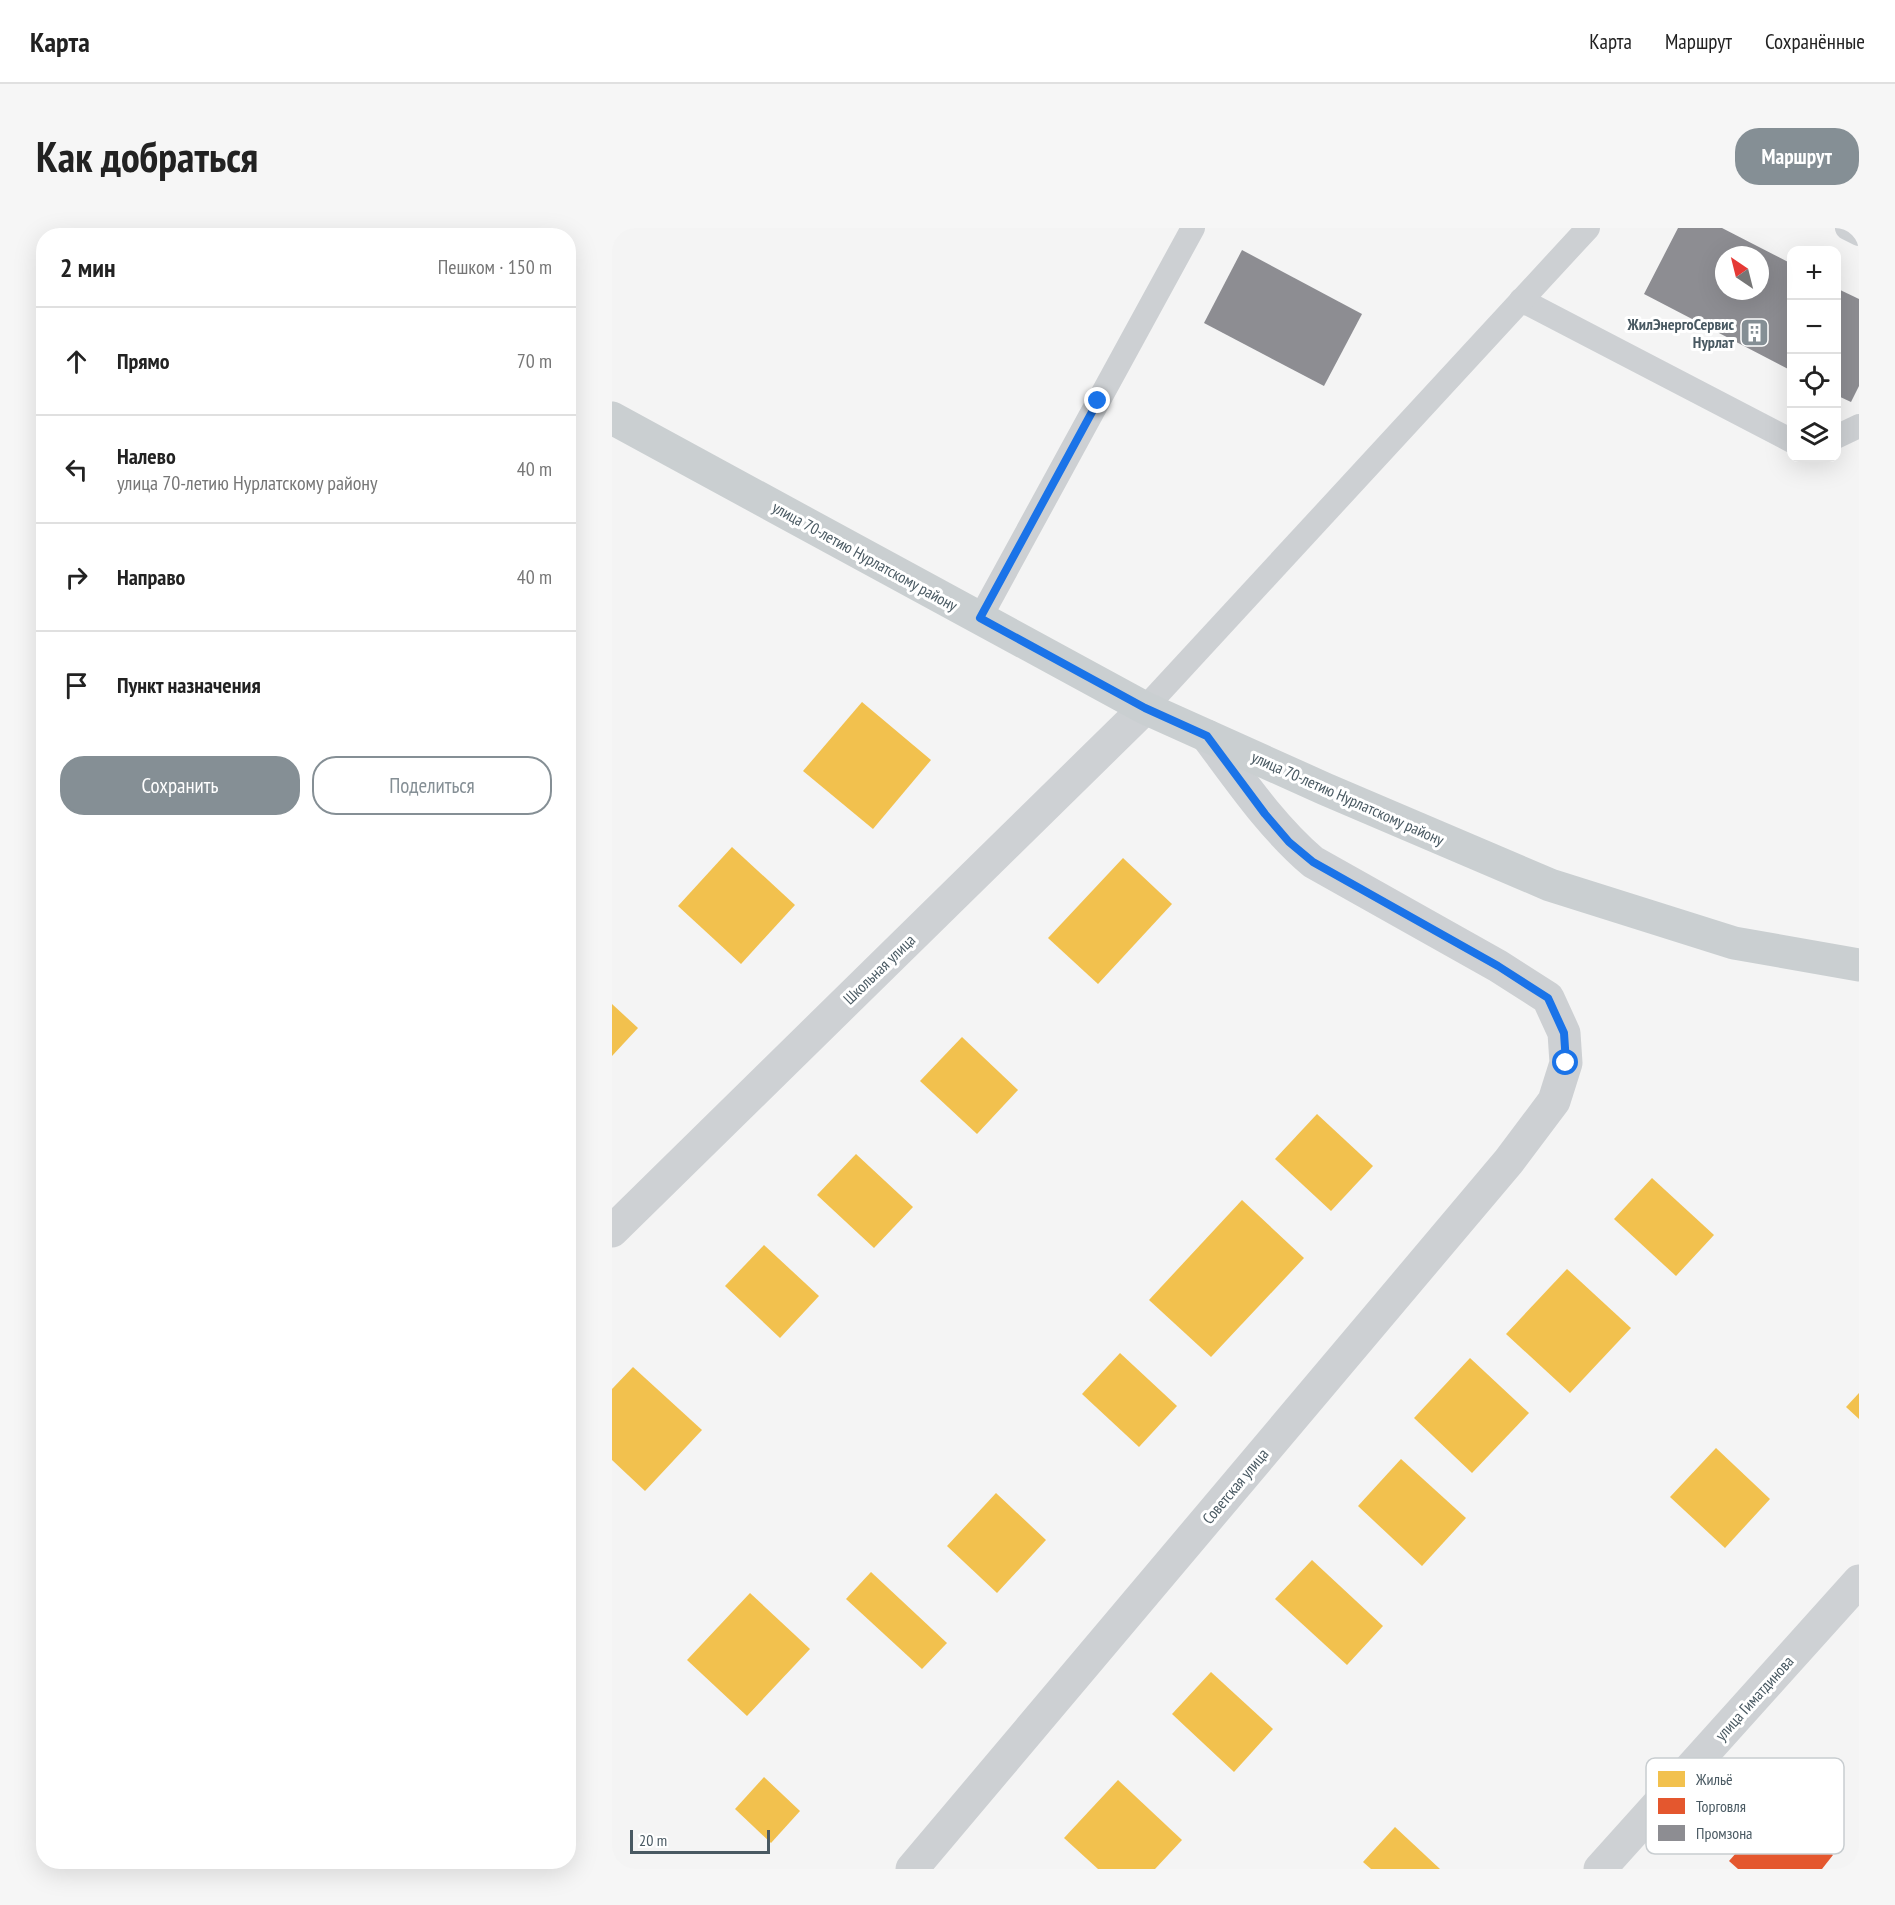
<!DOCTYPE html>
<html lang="ru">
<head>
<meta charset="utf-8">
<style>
  body { margin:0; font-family:"PT Sans Narrow",sans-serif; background:#f6f6f6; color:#222 }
  .controls { position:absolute; right:18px; top:18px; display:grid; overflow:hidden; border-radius:12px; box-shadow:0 6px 24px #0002 }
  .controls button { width:54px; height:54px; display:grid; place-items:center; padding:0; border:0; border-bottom:2px solid #e0e0e0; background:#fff; color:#222; font:30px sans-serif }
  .compass { position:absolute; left:1103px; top:18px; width:54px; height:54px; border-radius:50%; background:#fff; box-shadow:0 6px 24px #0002; rotate:325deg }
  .scale { position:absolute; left:18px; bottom:15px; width:140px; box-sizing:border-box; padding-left:6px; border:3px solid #495962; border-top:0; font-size:16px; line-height:21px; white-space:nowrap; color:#495962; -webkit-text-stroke:4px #fff; paint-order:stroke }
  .stop { position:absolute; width:18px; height:18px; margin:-14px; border:4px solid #1a73e8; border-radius:50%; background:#fff }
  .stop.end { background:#1a73e8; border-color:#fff; box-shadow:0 2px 6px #0008 }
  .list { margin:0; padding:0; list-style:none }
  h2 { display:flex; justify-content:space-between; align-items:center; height:78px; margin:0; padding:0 24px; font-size:26px }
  h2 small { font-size:20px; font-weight:400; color:#767676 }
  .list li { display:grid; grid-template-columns:39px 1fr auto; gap:18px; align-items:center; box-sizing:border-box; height:108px; padding:0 24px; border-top:2px solid #e0e0e0 }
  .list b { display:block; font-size:22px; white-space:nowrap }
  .list p { margin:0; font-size:20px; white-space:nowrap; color:#767676 }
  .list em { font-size:20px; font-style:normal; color:#767676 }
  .actions { display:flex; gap:12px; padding:18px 24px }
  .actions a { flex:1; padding:14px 0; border:2px solid #858f95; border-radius:24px; text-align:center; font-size:21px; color:#858f95 }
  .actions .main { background:#858f95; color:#fff }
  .icon { flex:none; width:33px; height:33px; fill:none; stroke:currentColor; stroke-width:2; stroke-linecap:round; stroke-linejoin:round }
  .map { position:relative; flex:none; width:1247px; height:1641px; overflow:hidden; border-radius:24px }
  header { display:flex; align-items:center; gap:36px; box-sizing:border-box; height:84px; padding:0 30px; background:#fff; border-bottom:2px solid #e0e0e0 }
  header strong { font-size:28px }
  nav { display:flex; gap:33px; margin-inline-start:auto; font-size:21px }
  .intro { display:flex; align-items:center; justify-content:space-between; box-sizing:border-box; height:144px; padding:0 36px }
  h1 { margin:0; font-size:42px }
  .button { padding:15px 27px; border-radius:24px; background:#858f95; color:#fff; font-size:21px; font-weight:700 }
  main { display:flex; gap:36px; padding:0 36px }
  aside { flex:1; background:#fff; border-radius:24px; box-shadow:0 6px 24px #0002 }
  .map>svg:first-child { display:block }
  .homes { fill:#f2c14e }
  .shops { fill:#e4572e }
  .industry { fill:#8d8d92; fill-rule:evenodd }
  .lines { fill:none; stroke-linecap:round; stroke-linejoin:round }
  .lane { stroke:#cdd0d3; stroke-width:24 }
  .street { stroke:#cdd0d3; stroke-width:33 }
  .secondary { stroke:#ced1d4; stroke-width:33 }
  .primary { stroke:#cacfd1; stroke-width:33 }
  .route { stroke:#1a73e8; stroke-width:8 }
  .labels { text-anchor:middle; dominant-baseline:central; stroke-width:6; stroke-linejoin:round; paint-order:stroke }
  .poi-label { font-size:16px; font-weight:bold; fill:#495962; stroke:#fff; text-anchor:end }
  .street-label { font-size:16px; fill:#495962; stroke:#fff }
  .key { fill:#fff; stroke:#c8cdd0; stroke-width:1.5 }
  .key-label { font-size:16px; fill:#495962 }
</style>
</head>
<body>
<header>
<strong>Карта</strong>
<nav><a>Карта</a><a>Маршрут</a><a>Сохранённые</a></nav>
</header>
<div class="intro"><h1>Как добраться</h1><a class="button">Маршрут</a></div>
<main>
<aside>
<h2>2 мин<small>Пешком · 150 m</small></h2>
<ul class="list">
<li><svg class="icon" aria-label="ahead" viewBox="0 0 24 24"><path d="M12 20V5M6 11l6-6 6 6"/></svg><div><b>Прямо</b></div><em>70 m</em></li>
<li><svg class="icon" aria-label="left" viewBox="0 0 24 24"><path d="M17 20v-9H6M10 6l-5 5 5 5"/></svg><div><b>Налево</b><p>улица 70-летию Нурлатскому району</p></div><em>40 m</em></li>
<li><svg class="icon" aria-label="right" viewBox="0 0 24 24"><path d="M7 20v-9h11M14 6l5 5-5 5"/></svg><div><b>Направо</b></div><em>40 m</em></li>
<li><svg class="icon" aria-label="arrive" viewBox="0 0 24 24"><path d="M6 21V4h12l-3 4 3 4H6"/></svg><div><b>Пункт назначения</b></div></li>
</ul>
<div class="actions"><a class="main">Сохранить</a><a>Поделиться</a></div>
</aside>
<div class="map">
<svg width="1247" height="1641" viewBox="0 0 1247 1641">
  <rect width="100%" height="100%" fill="#f4f4f4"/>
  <g class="homes">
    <path d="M250,474l69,58 -58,69 -70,-58z"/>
    <path d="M120,619l63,58 -54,59 -63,-58z"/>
    <path d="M511,630l49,46 -74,80 -50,-46z"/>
    <path d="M0,776l26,24 -26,28z"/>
    <path d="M350,809l56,53 -41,44 -57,-53z"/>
    <path d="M705,886l56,52 -42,45 -56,-52z"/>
    <path d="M244,926l57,53 -39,41 -57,-53z"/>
    <path d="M1040,950l62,57 -38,41 -62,-57z"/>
    <path d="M630,972l62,58 -93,99 -62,-57z"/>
    <path d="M152,1017l55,51 -39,42 -55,-52z"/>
    <path d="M955,1041l64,59 -61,65 -64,-59z"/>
    <path d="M508,1125l57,53 -38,41 -57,-53z"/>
    <path d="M858,1130l59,55 -57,60 -58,-55z"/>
    <path d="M21,1139l69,63 -57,61 -33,-31v-71z"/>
    <path d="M1247,1165v26l-13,-12z"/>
    <path d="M1104,1220l54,51 -45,49 -55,-51z"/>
    <path d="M789,1231l65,59 -44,48 -64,-60z"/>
    <path d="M384,1265l50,47 -49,53 -50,-47z"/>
    <path d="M700,1332l71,66 -36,39 -72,-66z"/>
    <path d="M259,1344l76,71 -25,26 -76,-70z"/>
    <path d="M138,1365l60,56 -63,67 -60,-56z"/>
    <path d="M599,1444l62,57 -39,43 -62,-58z"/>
    <path d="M152,1549l36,34 -29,32 -36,-34z"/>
    <path d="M506,1552l64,60 -27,29h-57l-34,-31z"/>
    <path d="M783,1599l45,42h-69l-8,-7z"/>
  </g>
  <path class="shops" d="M1165,1579l56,48 -11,14h-84l-9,-8z"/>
  <g class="industry">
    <path d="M1066,0h44l70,36v107l-148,-77zM1112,27h36v36h-36z"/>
    <path d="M630,22l120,64 -38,72 -120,-63z"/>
    <path d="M1224,60l23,11v87l-8,16 -15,-7z"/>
  </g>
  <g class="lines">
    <g class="lane">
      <path d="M1235,0l12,6"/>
      <path d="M909,72l271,141"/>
      <path d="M1224,209l23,-11"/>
      <path d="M368,390l213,-390"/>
      <path d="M533,480l443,-480"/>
    </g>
    <path class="street" d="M300,1641l597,-708 45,-60 12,-38 -2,-30 -16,-35 -50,-32 -185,-104c-42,-36 -73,-82 -106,-126"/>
    <g class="secondary">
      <path d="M0,1003l533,-523"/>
      <path d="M988,1641l259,-288"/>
    </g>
    <path class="primary" d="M0,190l533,290 180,81 225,96 184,58 125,22"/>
  </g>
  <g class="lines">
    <path class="route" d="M486,173l-118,217 165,90 62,28 58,78 24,28 24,20 185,104 50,32 16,35 2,30"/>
  </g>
  <defs>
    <symbol id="building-square" viewBox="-11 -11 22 22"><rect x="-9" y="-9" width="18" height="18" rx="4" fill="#858f95" stroke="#fff"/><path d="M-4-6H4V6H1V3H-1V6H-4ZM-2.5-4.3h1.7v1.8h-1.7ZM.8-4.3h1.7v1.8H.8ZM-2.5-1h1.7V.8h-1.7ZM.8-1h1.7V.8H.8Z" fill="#fff"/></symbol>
  </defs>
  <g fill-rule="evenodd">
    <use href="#building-square" x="1126" y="88" width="33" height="33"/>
  </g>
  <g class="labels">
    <g class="poi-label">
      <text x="1122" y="96">ЖилЭнергоСервис<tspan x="1122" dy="18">Нурлат</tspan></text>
    </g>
    <g class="street-label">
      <text transform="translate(253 328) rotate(29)">улица 70-летию Нурлатскому району</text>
      <text transform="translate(736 570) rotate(24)">улица 70-летию Нурлатскому району</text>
      <text transform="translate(267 741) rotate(-44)">Школьная улица</text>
      <text transform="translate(623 1258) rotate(-50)">Советская улица</text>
      <text transform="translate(1142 1470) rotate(-48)">улица Гиматдинова</text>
    </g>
  </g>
  <rect x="1034" y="1530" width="198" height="96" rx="9" class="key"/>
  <rect x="1046" y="1543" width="27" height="16" fill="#f2c14e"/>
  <rect x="1046" y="1570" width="27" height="16" fill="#e4572e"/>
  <rect x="1046" y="1597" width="27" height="16" fill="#8d8d92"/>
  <g class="key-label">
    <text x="1084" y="1557">Жильё</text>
    <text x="1084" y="1584">Торговля</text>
    <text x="1084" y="1611">Промзона</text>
  </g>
</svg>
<div class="controls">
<button>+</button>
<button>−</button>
<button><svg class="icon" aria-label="locate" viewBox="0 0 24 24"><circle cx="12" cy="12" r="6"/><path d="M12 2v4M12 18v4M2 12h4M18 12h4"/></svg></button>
<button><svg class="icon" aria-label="layers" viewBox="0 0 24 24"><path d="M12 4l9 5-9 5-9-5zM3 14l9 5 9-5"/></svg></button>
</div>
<svg class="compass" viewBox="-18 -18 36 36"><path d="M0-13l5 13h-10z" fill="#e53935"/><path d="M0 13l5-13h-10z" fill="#767676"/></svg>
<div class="scale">20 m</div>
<div class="stop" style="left:954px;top:835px"></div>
<div class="stop end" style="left:486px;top:173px"></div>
</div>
</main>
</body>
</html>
